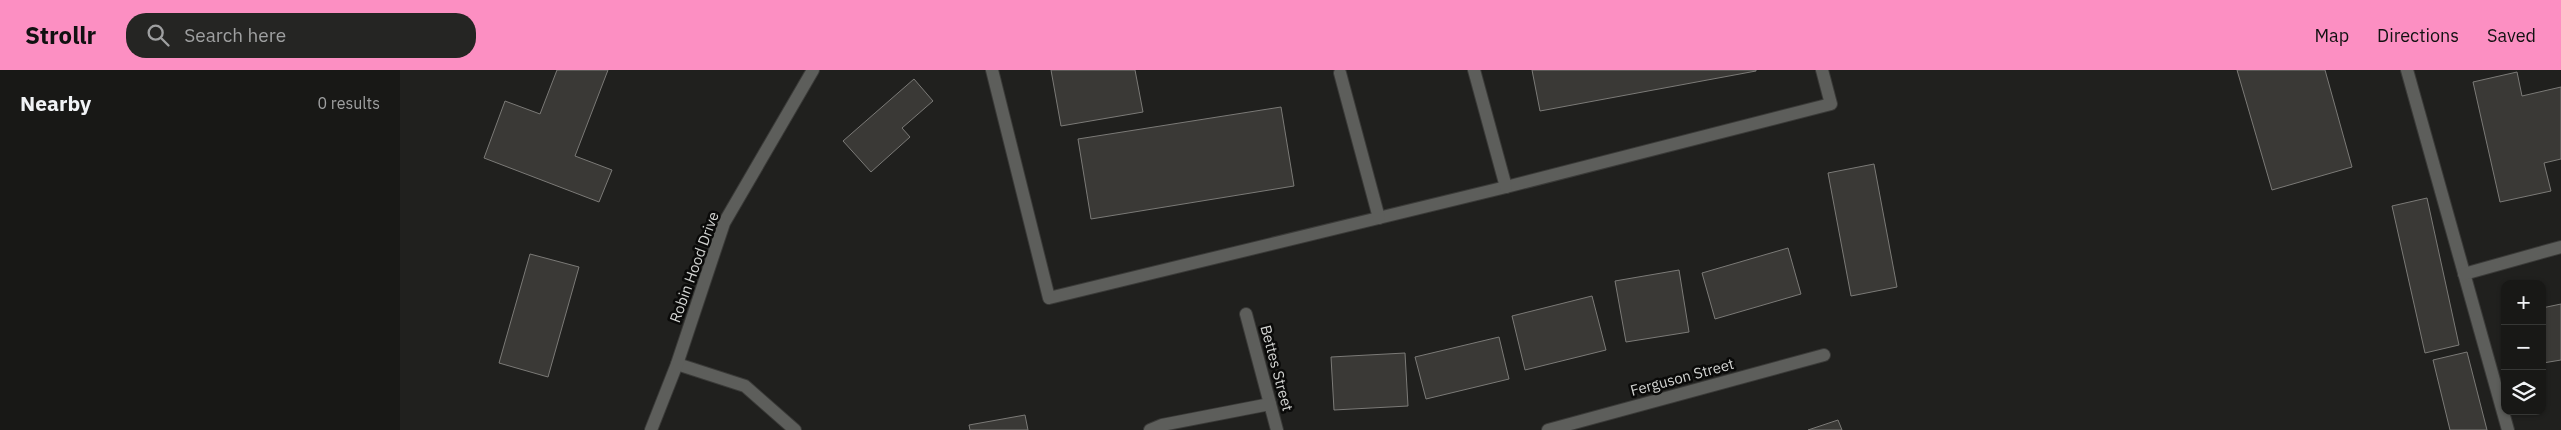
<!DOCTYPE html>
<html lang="en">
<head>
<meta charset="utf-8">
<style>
  body { margin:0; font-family:"IBM Plex Sans",sans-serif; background:#252523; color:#f1f3f6 }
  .controls { position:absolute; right:15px; bottom:15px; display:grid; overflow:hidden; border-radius:10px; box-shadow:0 1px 4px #0004 }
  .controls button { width:45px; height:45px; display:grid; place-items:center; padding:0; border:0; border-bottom:1px solid #363735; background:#181816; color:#f1f3f6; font:25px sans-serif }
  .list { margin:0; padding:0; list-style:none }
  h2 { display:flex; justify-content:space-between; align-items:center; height:65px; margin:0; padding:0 20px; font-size:21px }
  h2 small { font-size:16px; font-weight:400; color:#9fa0a1 }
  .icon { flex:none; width:28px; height:28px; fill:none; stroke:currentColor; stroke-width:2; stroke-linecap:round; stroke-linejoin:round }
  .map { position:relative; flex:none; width:2161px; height:360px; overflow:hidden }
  header { display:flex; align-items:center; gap:30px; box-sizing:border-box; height:70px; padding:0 25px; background:#fc8fc2; color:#111 }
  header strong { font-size:24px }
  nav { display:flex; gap:28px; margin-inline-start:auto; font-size:18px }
  .search { width:350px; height:45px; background:#252523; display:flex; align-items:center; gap:12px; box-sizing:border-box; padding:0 18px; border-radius:20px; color:#9fa0a1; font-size:19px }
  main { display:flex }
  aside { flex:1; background:#181816 }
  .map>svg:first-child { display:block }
  .building { fill:#3a3936; stroke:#7b7a77 }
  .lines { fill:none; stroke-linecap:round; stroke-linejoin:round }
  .minor-casing { stroke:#3a3a38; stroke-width:14 }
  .minor { stroke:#5d5e5b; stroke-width:12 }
  .labels { text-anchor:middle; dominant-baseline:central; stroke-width:5; stroke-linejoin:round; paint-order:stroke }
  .street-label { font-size:15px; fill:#d3d4d2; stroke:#0a0a09 }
</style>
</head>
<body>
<header>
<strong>Strollr</strong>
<div class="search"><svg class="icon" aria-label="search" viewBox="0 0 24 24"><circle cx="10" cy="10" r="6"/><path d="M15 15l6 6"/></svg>Search here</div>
<nav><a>Map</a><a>Directions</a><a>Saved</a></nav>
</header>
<main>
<aside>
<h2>Nearby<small>0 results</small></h2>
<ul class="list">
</ul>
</aside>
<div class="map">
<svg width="2161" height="360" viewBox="0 0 2161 360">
  <rect width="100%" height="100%" fill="#20201e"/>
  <g class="building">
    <path d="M157,0h51l-33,86 37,14 -13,32 -115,-44 21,-57 35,13z"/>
    <path d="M651,0h84l8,42 -82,14z"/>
    <path d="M1132,0h224v1l-216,40z"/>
    <path d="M1837,0h88l27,97 -80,23z"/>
    <path d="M2117,2l5,24 39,-9v72l-17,4 7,28 -51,11 -27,-120z"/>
    <path d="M514,9l19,22 -31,27 8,9 -39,35 -28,-31z"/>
    <path d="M881,37l13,79 -203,33 -13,-80z"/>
    <path d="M1474,94l23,123 -46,9 -23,-123z"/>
    <path d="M2027,128l32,147 -34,8 -33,-147z"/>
    <path d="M1388,178l13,46 -86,25 -13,-46z"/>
    <path d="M130,184l49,13 -31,110 -49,-14z"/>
    <path d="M1279,200l10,62 -63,10 -11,-61z"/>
    <path d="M1192,226l14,54 -81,20 -13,-54z"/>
    <path d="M2161,234v56l-18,3 -1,-55z"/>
    <path d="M1099,267l10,42 -83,20 -11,-42z"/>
    <path d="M2067,282l20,78h-37l-17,-70z"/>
    <path d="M1005,283l3,53 -74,4 -3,-53z"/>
    <path d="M625,345l3,15h-58l-1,-5z"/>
    <path d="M1438,350l4,10h-34z"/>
  </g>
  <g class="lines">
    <defs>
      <g id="minor">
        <path d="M592,0l57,228 457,-111 325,-83 -9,-34"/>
        <path d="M1074,0l32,117"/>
        <path d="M2007,0l101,360"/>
        <path d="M940,3l39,145"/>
        <path d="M2064,204l97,-27"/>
        <path d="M846,244l31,116"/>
        <path d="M277,294l68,22 50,44"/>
        <path d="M251,360l26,-66 47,-141 89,-153"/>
        <path d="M750,360l12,-5 108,-21"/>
        <path d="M1148,360l276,-75"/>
      </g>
    </defs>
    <use href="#minor" class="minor-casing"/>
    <use href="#minor" class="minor"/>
  </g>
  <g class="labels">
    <g class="street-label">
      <text transform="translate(294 197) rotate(-70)">Robin Hood Drive</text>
      <text transform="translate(877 298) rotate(75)">Bettes Street</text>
      <text transform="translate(1282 307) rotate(-15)">Ferguson Street</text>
    </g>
  </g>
</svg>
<div class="controls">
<button>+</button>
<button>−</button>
<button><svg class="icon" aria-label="layers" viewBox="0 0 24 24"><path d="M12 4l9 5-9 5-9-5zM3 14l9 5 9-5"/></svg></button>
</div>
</div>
</main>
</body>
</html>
